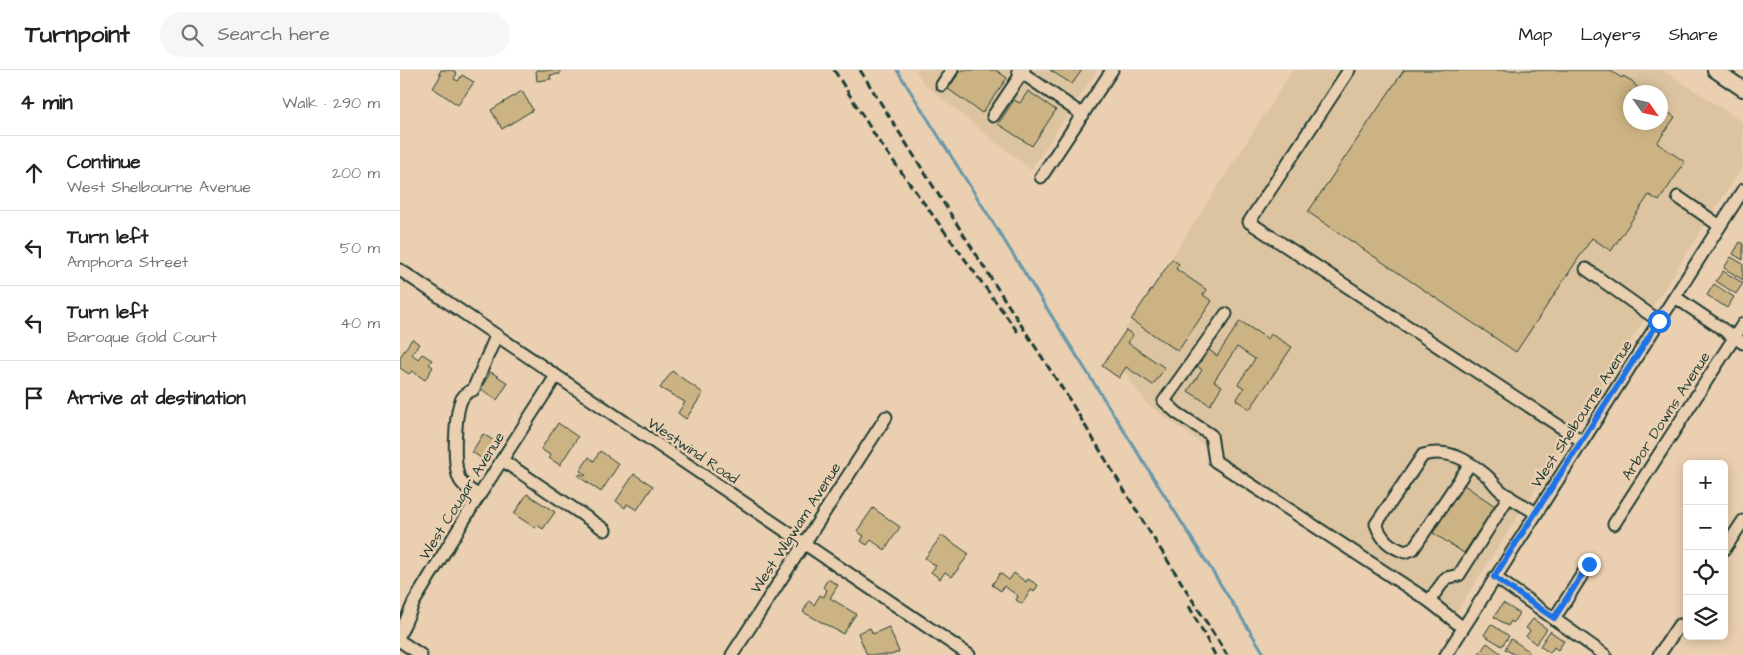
<!DOCTYPE html>
<html lang="en">
<head>
<meta charset="utf-8">
<style>
  body { margin:0; font-family:"Architects Daughter",sans-serif; background:#f6f6f6; color:#222 }
  .controls { position:absolute; right:15px; bottom:15px; display:grid; overflow:hidden; border-radius:8px; box-shadow:0 2px 12px #0003 }
  .controls button { width:45px; height:45px; display:grid; place-items:center; padding:0; border:0; border-bottom:1px solid #e0e0e0; background:#fff; color:#222; font:25px sans-serif }
  .compass { position:absolute; left:1223px; top:15px; width:45px; height:45px; border-radius:50%; background:#fff; box-shadow:0 2px 12px #0003; rotate:124deg }
  .stop { position:absolute; width:15px; height:15px; margin:-11px; border:4px solid #1a73e8; border-radius:50%; background:#fff }
  .stop.end { background:#1a73e8; border-color:#fff; box-shadow:0 1px 5px #0008 }
  .list { margin:0; padding:0; list-style:none }
  h2 { display:flex; justify-content:space-between; align-items:center; height:65px; margin:0; padding:0 20px; font-size:21px }
  h2 small { font-size:16px; font-weight:400; color:#767676 }
  .list li { display:grid; grid-template-columns:32px 1fr auto; gap:15px; align-items:center; box-sizing:border-box; height:75px; padding:0 20px; border-top:1px solid #e0e0e0 }
  .list b { display:block; font-size:19px; white-space:nowrap }
  .list p { margin:0; font-size:16px; white-space:nowrap; color:#767676 }
  .list em { font-size:16px; font-style:normal; color:#767676 }
  .icon { flex:none; width:28px; height:28px; fill:none; stroke:currentColor; stroke-width:2; stroke-linecap:round; stroke-linejoin:round }
  .map { position:relative; flex:none; width:1343px; height:585px; overflow:hidden }
  header { display:flex; align-items:center; gap:30px; box-sizing:border-box; height:70px; padding:0 25px; background:#fff; border-bottom:1px solid #e0e0e0 }
  header strong { font-size:24px }
  nav { display:flex; gap:28px; margin-inline-start:auto; font-size:18px }
  .search { width:350px; height:45px; background:#f6f6f6; display:flex; align-items:center; gap:12px; box-sizing:border-box; padding:0 18px; border-radius:28px; color:#767676; font-size:19px }
  main { display:flex }
  aside { flex:1; background:#fff }
  .map>svg:first-child { display:block }
  .built { fill:#ddc4a1; fill-rule:evenodd }
  .lines { fill:none; stroke-linecap:round; stroke-linejoin:round }
  .stream { stroke:#6798aa; stroke-width:3 }
  .building { fill:#cbb383; stroke:#1f3d34 }
  .minor-casing { stroke:#1f3d34; stroke-width:15 }
  .major-casing { stroke:#1f3d34; stroke-width:18 }
  .minor { stroke:#eacfb1; stroke-width:11 }
  .major { stroke:#eacfb1; stroke-width:14 }
  .rail { stroke:#1f3d34; stroke-width:3; stroke-dasharray:8 4; stroke-linecap:butt }
  .route { stroke:#1a73e8; stroke-width:6 }
  .labels { text-anchor:middle; dominant-baseline:central; stroke-width:5; stroke-linejoin:round; paint-order:stroke }
  .street-label { font-size:15px; fill:#1f3d34; stroke:#eacfb1 }
</style>
</head>
<body>
<header>
<strong>Turnpoint</strong>
<div class="search"><svg class="icon" aria-label="search" viewBox="0 0 24 24"><circle cx="10" cy="10" r="6"/><path d="M15 15l6 6"/></svg>Search here</div>
<nav><a>Map</a><a>Layers</a><a>Share</a></nav>
</header>
<main>
<aside>
<h2>4 min<small>Walk · 290 m</small></h2>
<ul class="list">
<li><svg class="icon" aria-label="ahead" viewBox="0 0 24 24"><path d="M12 20V5M6 11l6-6 6 6"/></svg><div><b>Continue</b><p>West Shelbourne Avenue</p></div><em>200 m</em></li>
<li><svg class="icon" aria-label="left" viewBox="0 0 24 24"><path d="M17 20v-9H6M10 6l-5 5 5 5"/></svg><div><b>Turn left</b><p>Amphora Street</p></div><em>50 m</em></li>
<li><svg class="icon" aria-label="left" viewBox="0 0 24 24"><path d="M17 20v-9H6M10 6l-5 5 5 5"/></svg><div><b>Turn left</b><p>Baroque Gold Court</p></div><em>40 m</em></li>
<li><svg class="icon" aria-label="arrive" viewBox="0 0 24 24"><path d="M6 21V4h12l-3 4 3 4H6"/></svg><div><b>Arrive at destination</b></div></li>
</ul>
</aside>
<div class="map">
<svg width="1343" height="585" viewBox="0 0 1343 585">
  <rect width="100%" height="100%" fill="#eacfb1"/>
  <filter id="ink" filterUnits="userSpaceOnUse"><feTurbulence type="fractalNoise" baseFrequency=".02" numOctaves="2"/><feDisplacementMap in="SourceGraphic" scale="10" xChannelSelector="R" yChannelSelector="G"/><feConvolveMatrix kernelMatrix="1 2 1 2 8 2 1 2 1" color-interpolation-filters="sRGB"/></filter>
  <g filter="url(#ink)">
    <g class="built">
      <path d="M515,0h182l-66,100 -106,-85z"/>
      <path d="M893,0h370l80,52v44l-295,459 -302,-222 -35,-51zM1230,22h30v30h-30z"/>
    </g>
    <g class="lines">
      <path class="stream" d="M497,0l368,585"/>
    </g>
    <g class="building">
      <path d="M41,0h12l4,3 -3,6 4,2 4,-6 12,7 -16,23 -25,-17 8,-13 -2,-1z"/>
      <path d="M136,0h24v4l-10,1 1,4 -14,2z"/>
      <path d="M561,0h35l11,8 -25,35 -34,-24z"/>
      <path d="M650,0h32l-10,14z"/>
      <path d="M1004,0h205l13,8 1,-2 9,5 9,11h-11v30h30v-15l15,10 -18,26 28,19 -26,39 -10,-6 -38,56 -19,-13 -76,114 -208,-140z"/>
      <path d="M122,21l11,19 -31,19 -11,-19z"/>
      <path d="M628,21l28,19 -24,36 -34,-22 16,-24 6,3z"/>
      <path d="M1340,172l3,2v16l-10,-6z"/>
      <path d="M1331,187l12,7v16l-19,-12z"/>
      <path d="M772,189l7,5 -3,5 31,21 -4,5 9,6 -34,50 -47,-31z"/>
      <path d="M1323,201l20,12 -7,11 -20,-13z"/>
      <path d="M1314,214l20,13 -7,11 -20,-13z"/>
      <path d="M840,251l28,18 3,-5 21,13 -42,62 -14,-9 8,-12 -6,-4 17,-25 -18,-12 -23,34 8,5 -12,19 -22,-14 14,-21 -5,-4 11,-17 9,7z"/>
      <path d="M726,260l7,5 -5,8 37,25 -12,17 -27,-18 -7,11 -17,-12z"/>
      <path d="M12,269l7,5 -7,10 6,5 4,-5 10,6 -3,4 4,3 -8,13 -13,-9 -3,3 -9,-6v-11z"/>
      <path d="M272,301l31,22 -17,26 -8,-6 7,-11 -25,-14z"/>
      <path d="M91,302l17,11 -11,17 -17,-11z"/>
      <path d="M158,353l20,14 -18,28 -11,-7 1,-3 -9,-6z"/>
      <path d="M83,364l13,8 -12,18 -12,-8z"/>
      <path d="M200,381l19,13 -18,28 -23,-16 2,-2 4,2 2,-1 -6,-4 9,-14 5,4z"/>
      <path d="M234,404l19,12 -16,24 -10,-6 -2,4 -9,-7z"/>
      <path d="M1064,415l31,21 -31,47 -31,-20z"/>
      <path d="M127,424l28,18 -12,17 -6,-4 -2,3 -21,-14z"/>
      <path d="M473,438l27,19 -15,23 -14,-10 -4,5 -6,-4 3,-5 -7,-5z"/>
      <path d="M542,465l27,19 -17,23 -7,-5 -5,7 -9,-7 5,-6 -11,-8z"/>
      <path d="M600,503l9,7 5,-7 12,9 2,-3 10,6 -4,7 -3,-2 -9,14 -6,-4 2,-4 -14,-10 -3,5 -9,-6z"/>
      <path d="M428,509l10,6 -8,13 26,16 -13,20 -40,-22 6,-11 5,4 6,-10 4,2 3,-7 -4,-3z"/>
      <path d="M1103,533l16,10 -6,10 -2,-2 -3,5 -14,-9z"/>
      <path d="M1133,549l14,10 -11,15 -10,-8 4,-5 -4,-3z"/>
      <path d="M1091,554l18,12 -7,10 -18,-11z"/>
      <path d="M489,557l10,25 -8,3h-24l-9,-22 12,-5 3,6z"/>
      <path d="M1150,561l14,10 -6,9 -4,-3 -4,6 -10,-7z"/>
      <path d="M1111,569l18,12 -3,4h-11l-10,-6z"/>
      <path d="M1087,573l16,12h-25z"/>
    </g>
    <g class="lines">
      <defs>
        <g id="minor">
          <path d="M618,0l65,45"/>
          <path d="M949,0l-100,152 333,219"/>
          <path d="M542,15l10,-15"/>
          <path d="M593,46l31,-46"/>
          <path d="M641,107l71,-107"/>
          <path d="M1278,127l42,29"/>
          <path d="M1186,199l73,52"/>
          <path d="M0,200l569,385"/>
          <path d="M1275,227l68,46"/>
          <path d="M826,244l-62,87 13,12 34,22 4,26 214,140"/>
          <path d="M102,390l103,70"/>
          <path d="M1070,394l-57,85 -8,3c-16,-6 -23,-12 -29,-28l47,-69c25,-7 45,5 64,21 5,4 8,10 13,14 10,9 24,15 36,23"/>
          <path d="M79,426c-7,-5 -17,-10 -20,-18 -6,-15 -4,-59 1,-75 2,-6 7,-11 13,-13l23,-54"/>
          <path d="M1214,454l129,-200"/>
          <path d="M1324,480l19,-29"/>
          <path d="M1095,507l110,78"/>
          <path d="M1154,549l35,-55"/>
          <path d="M1062,557l-33,-26 17,-23 13,-3 50,-79"/>
          <path d="M0,564l14,-32 61,-100 81,-126"/>
          <path d="M0,571l21,14"/>
          <path d="M332,585l154,-238"/>
          <path d="M1046,585l297,-465"/>
          <path d="M1259,585l20,-30"/>
        </g>
        <path id="major" d="M1315,0l28,19"/>
      </defs>
      <use href="#minor" class="minor-casing"/>
      <use href="#major" class="major-casing"/>
      <use href="#minor" class="minor"/>
      <use href="#major" class="major"/>
      <g class="rail">
        <path d="M434,0l44,70 142,195"/>
        <path d="M460,0l134,213 75,116 75,124 83,132"/>
        <path d="M789,536l26,49"/>
      </g>
    </g>
  </g>
  <g class="lines" filter="url(#ink)">
    <path class="route" d="M1189,494l-35,54 -60,-41 165,-256"/>
  </g>
  <g class="labels">
    <g class="street-label">
      <text transform="translate(1182 344) rotate(-57)">West Shelbourne Avenue</text>
      <text transform="translate(1266 346) rotate(-57)">Arbor Downs Avenue</text>
      <text transform="translate(293 381) rotate(34)">Westwind Road</text>
      <text transform="translate(62 426) rotate(-58)">West Cougar Avenue</text>
      <text transform="translate(396 458) rotate(-57)">West Wigwam Avenue</text>
    </g>
  </g>
</svg>
<div class="controls">
<button>+</button>
<button>−</button>
<button><svg class="icon" aria-label="locate" viewBox="0 0 24 24"><circle cx="12" cy="12" r="6"/><path d="M12 2v4M12 18v4M2 12h4M18 12h4"/></svg></button>
<button><svg class="icon" aria-label="layers" viewBox="0 0 24 24"><path d="M12 4l9 5-9 5-9-5zM3 14l9 5 9-5"/></svg></button>
</div>
<svg class="compass" viewBox="-18 -18 36 36"><path d="M0-13l5 13h-10z" fill="#e53935"/><path d="M0 13l5-13h-10z" fill="#767676"/></svg>
<div class="stop" style="left:1259px;top:251px"></div>
<div class="stop end" style="left:1189px;top:494px"></div>
</div>
</main>
</body>
</html>
